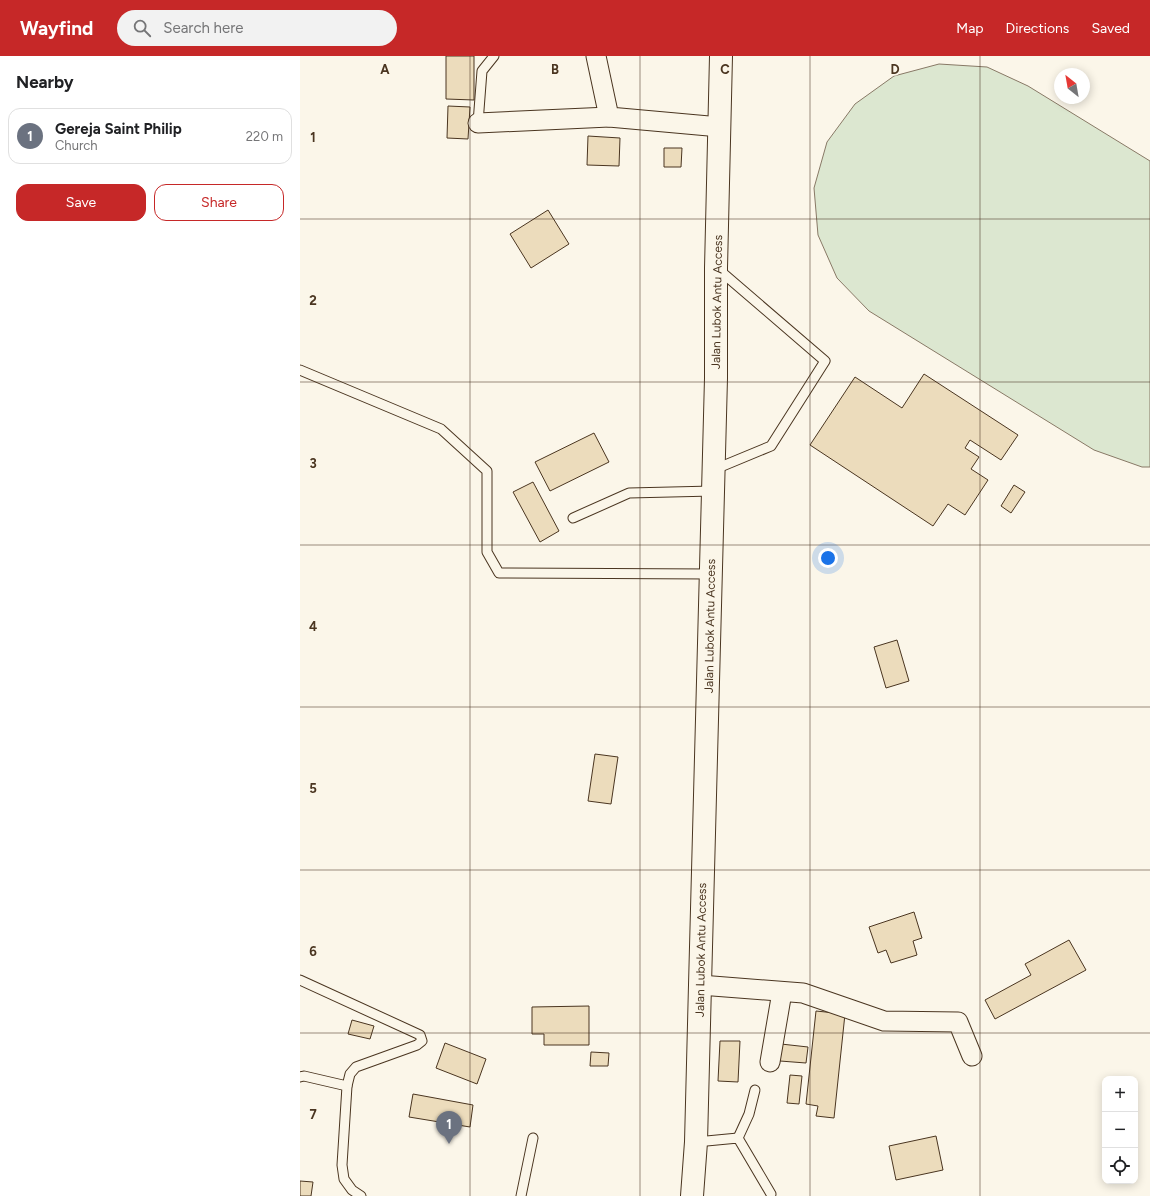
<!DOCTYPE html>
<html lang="en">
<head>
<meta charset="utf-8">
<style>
  body { margin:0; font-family:Figtree,sans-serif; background:#f2f2f2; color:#202124 }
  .controls { position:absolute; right:12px; bottom:12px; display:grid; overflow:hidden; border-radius:8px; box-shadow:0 2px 10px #0003 }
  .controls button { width:36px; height:36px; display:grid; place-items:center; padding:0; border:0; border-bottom:1px solid #e0e0e0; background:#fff; color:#202124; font:20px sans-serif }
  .compass { position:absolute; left:754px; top:12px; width:36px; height:36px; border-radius:50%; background:#fff; box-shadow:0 2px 10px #0003; rotate:329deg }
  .you { position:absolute; left:528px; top:502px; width:14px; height:14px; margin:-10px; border:3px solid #fff; border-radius:50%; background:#1a73e8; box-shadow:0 0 0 6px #1a73e833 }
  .badge { display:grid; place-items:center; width:26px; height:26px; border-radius:50%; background:#c62828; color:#fff; font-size:13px; font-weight:700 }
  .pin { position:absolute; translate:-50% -33px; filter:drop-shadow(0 1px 2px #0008) }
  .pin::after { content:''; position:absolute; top:21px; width:14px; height:12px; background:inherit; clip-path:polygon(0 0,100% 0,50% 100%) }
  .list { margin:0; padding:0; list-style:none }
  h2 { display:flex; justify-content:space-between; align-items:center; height:52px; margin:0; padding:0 16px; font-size:17px }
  h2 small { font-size:13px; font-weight:400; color:#757577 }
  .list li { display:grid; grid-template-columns:26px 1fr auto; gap:12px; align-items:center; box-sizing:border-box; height:56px; margin:0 8px 8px; padding:0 8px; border:1px solid #e0e0e0; border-radius:12px }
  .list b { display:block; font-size:15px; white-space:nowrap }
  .list p { margin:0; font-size:13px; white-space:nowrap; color:#757577 }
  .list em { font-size:13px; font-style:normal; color:#757577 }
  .actions { display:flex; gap:8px; padding:12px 16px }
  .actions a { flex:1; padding:9px 0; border:1px solid #c62828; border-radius:12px; text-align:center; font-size:14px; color:#c62828 }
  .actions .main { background:#c62828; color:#fff }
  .icon { flex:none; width:22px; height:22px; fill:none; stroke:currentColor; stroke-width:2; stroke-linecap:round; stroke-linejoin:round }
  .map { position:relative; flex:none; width:850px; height:1140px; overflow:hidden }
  header { display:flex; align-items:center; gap:24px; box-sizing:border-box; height:56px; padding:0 20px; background:#c62828; color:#fff }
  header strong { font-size:19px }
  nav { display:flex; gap:22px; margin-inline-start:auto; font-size:14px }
  .search { width:280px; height:36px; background:#f2f2f2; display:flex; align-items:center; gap:10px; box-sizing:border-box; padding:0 14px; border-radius:22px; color:#757577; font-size:15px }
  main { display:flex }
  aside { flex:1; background:#fff }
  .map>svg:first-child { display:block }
  .green { fill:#dce7d0; stroke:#887966 }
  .building { fill:#ecdcbc; stroke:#4a3520 }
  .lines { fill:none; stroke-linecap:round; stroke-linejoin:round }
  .lane-casing { stroke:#4a3520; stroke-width:11 }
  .street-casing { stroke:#4a3520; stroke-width:21 }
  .primary-casing { stroke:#4a3520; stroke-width:24 }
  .lane { stroke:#fbf6e9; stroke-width:9 }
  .street { stroke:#fbf6e9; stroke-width:19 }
  .primary { stroke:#fbf6e9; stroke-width:22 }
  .grid { fill:none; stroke:#4a3520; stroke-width:1; stroke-opacity:0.55 }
  .labels { text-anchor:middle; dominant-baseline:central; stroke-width:3; stroke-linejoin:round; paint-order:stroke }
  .street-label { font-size:12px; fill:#4a3520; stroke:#fbf6e9 }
  .grid-label { font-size:13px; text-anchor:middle; font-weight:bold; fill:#4a3520; stroke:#fbf6e9; stroke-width:3; stroke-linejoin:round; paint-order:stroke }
</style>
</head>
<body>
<header>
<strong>Wayfind</strong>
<div class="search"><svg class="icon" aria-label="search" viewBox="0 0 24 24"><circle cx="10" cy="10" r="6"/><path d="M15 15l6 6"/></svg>Search here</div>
<nav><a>Map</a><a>Directions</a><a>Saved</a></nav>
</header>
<main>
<aside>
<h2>Nearby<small></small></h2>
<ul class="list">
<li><span class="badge" style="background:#6b7280">1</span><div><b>Gereja Saint Philip</b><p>Church</p></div><em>220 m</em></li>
</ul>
<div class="actions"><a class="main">Save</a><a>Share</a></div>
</aside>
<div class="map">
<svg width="850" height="1140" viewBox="0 0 850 1140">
  <rect width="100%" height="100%" fill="#fbf6e9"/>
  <path class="green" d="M639,8l48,3 41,19 122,75v306h-8l-48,-17 -225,-139 -32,-33 -19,-43 -4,-47 13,-46 28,-38 39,-28z"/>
  <g class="building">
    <path d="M146,0h28v44l-28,-1z"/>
    <path d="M148,50l22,1 -2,32 -21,-1z"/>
    <path d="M288,80l32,2 -1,28 -32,-1z"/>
    <path d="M364,92h18l-1,19h-17z"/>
    <path d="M248,154l21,34 -38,24 -21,-34z"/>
    <path d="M624,318l94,61 -17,25 -31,-20 -5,8 14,9 -8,12 17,11 -23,35 -17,-11 -15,22 -123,-81 45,-68 47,31z"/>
    <path d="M294,377l15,29 -59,29 -15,-29z"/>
    <path d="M233,426l26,49 -19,11 -27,-50z"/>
    <path d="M714,429l11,7 -14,21 -10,-7z"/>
    <path d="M597,584l12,41 -23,7 -12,-41z"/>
    <path d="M295,698l23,3 -7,47 -23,-3z"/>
    <path d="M614,856l8,26 -9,3 4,14 -26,8 -5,-13 -8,3 -9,-26z"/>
    <path d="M769,884l17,30 -91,49 -10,-19 46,-25 -6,-11z"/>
    <path d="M289,950v39h-45v-11h-12v-27z"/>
    <path d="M516,955l29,3 -11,104 -18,-2 2,-10 -12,-2z"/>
    <path d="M52,964l22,6 -4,13 -22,-5z"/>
    <path d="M420,985h20l-2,41 -20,-1z"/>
    <path d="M145,987l41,16 -9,25 -41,-16z"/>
    <path d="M481,988l27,3 -2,16 -26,-2z"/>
    <path d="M291,996l18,1 -1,13h-18z"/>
    <path d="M490,1019l12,1 -3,28 -12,-1z"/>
    <path d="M113,1038l60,11 -3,22 -61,-10z"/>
    <path d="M636,1080l7,34 -47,10 -7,-34z"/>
    <path d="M0,1125l13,1 -2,14h-11z"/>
  </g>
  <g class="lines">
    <defs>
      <g id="lane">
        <path d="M178,67l4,-52 12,-15"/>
        <path d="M0,314l141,59 46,42v81l12,21 212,1"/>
        <path d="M413,414l58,-24 54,-85 -107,-92"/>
        <path d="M273,462l56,-25 84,-2"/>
        <path d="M0,924l120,55 2,6 -5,4 -61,22 -6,7 -3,12 -5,79 2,14 8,11 9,6"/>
        <path d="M0,1021l4,-1 43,10"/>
        <path d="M438,1082l11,-24 6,-24"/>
        <path d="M396,1086l42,-4 33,56"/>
        <path d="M221,1140l12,-58"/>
      </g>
      <g id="street">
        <path d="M296,0l13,61 111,10"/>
        <path d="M178,67l131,-6"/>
        <path d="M400,929l103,8 81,28 74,1 14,34"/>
        <path d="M470,1006l12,-70"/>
      </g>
      <path id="primary" d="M392,1140l4,-54 4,-157 16,-607v-110l5,-212"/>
    </defs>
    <use href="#lane" class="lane-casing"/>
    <use href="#street" class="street-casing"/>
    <use href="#primary" class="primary-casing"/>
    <use href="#lane" class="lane"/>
    <use href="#street" class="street"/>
    <use href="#primary" class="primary"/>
  </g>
  <path class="grid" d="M170,0v1140M340,0v1140M510,0v1140M680,0v1140M0,163h850M0,326h850M0,489h850M0,651h850M0,814h850M0,977h850"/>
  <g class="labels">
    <g class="street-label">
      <text transform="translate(417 246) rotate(-89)">Jalan Lubok Antu Access</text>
      <text transform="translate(410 570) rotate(-89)">Jalan Lubok Antu Access</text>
      <text transform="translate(401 894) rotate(-89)">Jalan Lubok Antu Access</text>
    </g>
  </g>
  <g class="grid-label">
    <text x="85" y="18">A</text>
    <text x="255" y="18">B</text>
    <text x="425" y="18">C</text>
    <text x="595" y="18">D</text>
    <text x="13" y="86">1</text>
    <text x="13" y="249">2</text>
    <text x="13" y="412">3</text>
    <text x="13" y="575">4</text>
    <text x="13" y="737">5</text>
    <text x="13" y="900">6</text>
    <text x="13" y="1063">7</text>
  </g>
</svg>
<div class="controls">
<button>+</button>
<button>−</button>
<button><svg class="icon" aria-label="locate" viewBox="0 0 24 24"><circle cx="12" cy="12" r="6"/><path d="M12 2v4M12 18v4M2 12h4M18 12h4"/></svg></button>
</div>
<svg class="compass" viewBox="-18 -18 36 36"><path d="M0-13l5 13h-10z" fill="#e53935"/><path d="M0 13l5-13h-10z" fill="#757577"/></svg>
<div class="you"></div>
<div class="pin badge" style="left:149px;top:1088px;background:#6b7280">1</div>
</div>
</main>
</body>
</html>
